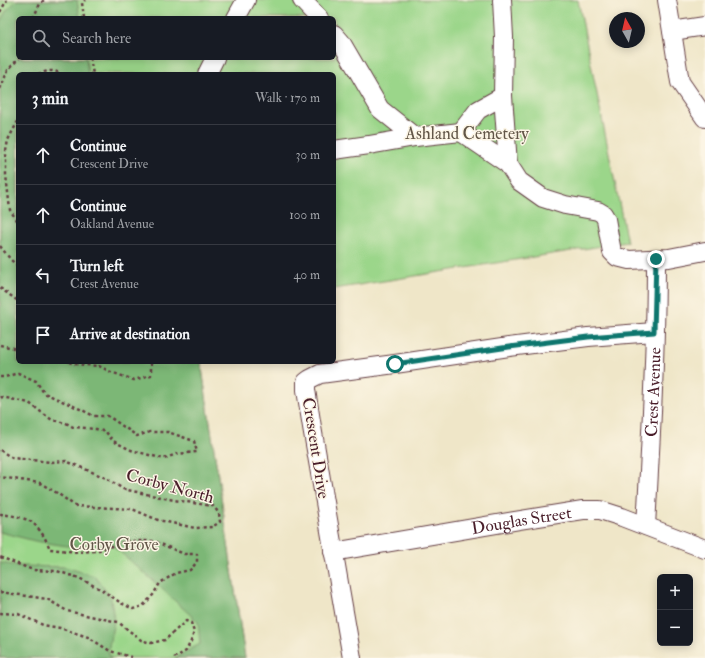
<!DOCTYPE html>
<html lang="en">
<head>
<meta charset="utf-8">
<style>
  body { margin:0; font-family:"IM FELL Double Pica",serif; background:#242831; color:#f1f3f6 }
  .controls { position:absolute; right:12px; bottom:12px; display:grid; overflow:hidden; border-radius:6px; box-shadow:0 2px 10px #0003 }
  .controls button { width:36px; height:36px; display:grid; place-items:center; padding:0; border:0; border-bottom:1px solid #363941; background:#171b24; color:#f1f3f6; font:20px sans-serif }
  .compass { position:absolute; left:609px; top:12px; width:36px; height:36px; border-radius:50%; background:#171b24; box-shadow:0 2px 10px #0003; rotate:352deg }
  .stop { position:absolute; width:12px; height:12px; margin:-9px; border:3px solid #0f766e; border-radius:50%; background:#fff }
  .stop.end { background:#0f766e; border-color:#fff; box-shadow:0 1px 4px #0008 }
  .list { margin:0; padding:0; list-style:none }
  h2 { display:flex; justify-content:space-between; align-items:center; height:52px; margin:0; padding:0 16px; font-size:17px }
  h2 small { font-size:13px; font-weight:400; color:#9ea1a6 }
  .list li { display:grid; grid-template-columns:26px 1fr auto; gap:12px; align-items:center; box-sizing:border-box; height:60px; padding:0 16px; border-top:1px solid #363941 }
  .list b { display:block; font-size:15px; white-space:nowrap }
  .list p { margin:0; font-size:13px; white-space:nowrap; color:#9ea1a6 }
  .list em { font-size:13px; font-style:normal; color:#9ea1a6 }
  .icon { flex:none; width:22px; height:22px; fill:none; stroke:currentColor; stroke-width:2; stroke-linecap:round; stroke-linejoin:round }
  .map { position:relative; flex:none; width:705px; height:658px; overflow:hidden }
  .search { position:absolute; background:#171b24; box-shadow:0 2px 10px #0003; left:16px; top:16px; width:320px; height:44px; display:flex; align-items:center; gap:10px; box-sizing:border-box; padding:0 14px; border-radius:6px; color:#9ea1a6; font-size:15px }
  .panel { position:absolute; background:#171b24; box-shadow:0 2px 10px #0003; left:16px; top:72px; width:320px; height:292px; border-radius:6px }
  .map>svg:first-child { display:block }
  .green { fill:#9bd68a; stroke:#727a5a; fill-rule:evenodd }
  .forest { fill:#7cb776; stroke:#636b50 }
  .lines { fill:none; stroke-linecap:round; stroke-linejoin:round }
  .minor-casing { stroke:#633d43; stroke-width:20 }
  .path { stroke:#633d43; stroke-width:2.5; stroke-dasharray:3 3; stroke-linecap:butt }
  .minor { stroke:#fff; stroke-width:18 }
  .route { stroke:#0f766e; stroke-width:5 }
  .labels { text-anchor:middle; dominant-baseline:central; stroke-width:3; stroke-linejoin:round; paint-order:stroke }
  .park-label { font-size:17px; fill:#625648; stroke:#fcf5e5 }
  .street-label { font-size:17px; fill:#4a1f2b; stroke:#fcf5e5 }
</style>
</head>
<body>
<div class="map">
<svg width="705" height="658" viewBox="0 0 705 658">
  <rect width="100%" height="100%" fill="#fcf5e5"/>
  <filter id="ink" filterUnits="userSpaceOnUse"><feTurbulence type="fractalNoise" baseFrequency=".025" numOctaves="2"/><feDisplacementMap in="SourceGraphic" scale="8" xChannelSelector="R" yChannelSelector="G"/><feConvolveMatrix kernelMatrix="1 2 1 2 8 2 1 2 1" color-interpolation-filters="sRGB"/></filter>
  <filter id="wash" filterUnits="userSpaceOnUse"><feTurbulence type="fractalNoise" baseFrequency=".012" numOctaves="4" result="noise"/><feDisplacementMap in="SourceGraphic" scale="16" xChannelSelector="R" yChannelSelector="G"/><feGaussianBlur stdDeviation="0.9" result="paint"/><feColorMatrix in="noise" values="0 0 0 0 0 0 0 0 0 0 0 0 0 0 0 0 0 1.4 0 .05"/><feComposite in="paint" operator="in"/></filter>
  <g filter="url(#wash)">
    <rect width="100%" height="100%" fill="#efe6c8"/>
    <path class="green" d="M0,0h578l49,242 -293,47v-215h-316v288h183l44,296h-245zM18,18h316v40h-316z"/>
    <g class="forest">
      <path d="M17,0h60l3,18h-62v40h68l2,16h-70v288h183l44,296h-70l25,-14 -2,-22 -48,-44 -38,-33 -45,1 -32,-5 -35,-9v-510l6,-11z"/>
      <path d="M0,563l20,3 45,1 30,9 16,22 3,23 -6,30 3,7h-111z"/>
    </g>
  </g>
  <g filter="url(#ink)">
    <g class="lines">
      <defs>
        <g id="minor">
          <path d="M302,0l17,18"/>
          <path d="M667,0l13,82 25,36"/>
          <path d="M236,18l10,-18"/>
          <path d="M672,31l33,-5"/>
          <path d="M334,34l7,8 39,67 35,28"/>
          <path d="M207,74l8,-16"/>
          <path d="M503,96l5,68"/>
          <path d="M461,132l47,32 11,17 24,17 22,7 33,6 5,3 3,5 3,17 3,16 5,5 12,3 40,-2 36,-7"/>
          <path d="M334,150l35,-5 46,-8 46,-5 17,-22 25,-14 1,-59 -2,-37"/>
          <path id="s1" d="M646,526c5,-89 10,-178 10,-267"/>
          <path id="s2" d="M333,552l187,-32 63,-10h17l22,7 83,32"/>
          <path d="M352,658l-40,-231 -6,-37v-8l4,-3 10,-5 75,-10 114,-17 79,-10 66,-5"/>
        </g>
      </defs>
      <use href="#minor" class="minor-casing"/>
      <g class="path">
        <path d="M0,12l7,-12"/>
        <path d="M33,18l7,-14 4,-4"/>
        <path d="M84,18l-2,-15 3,-3"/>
        <path d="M90,58l3,16"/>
        <path d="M38,74c9,-3 15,-5 23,0"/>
        <path d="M0,89l8,-19 11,-12"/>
        <path d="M18,121l-10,19 -2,11v24l4,35 8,12"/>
        <path d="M0,246l11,14 7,6"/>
        <path d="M0,288l18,13"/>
        <path d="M0,345l18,4"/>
        <path d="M69,362l5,2 25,2 12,6 23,8 17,-5v-13"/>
        <path d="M0,377h5l13,-4 18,8 8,12 34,15 16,8h14l29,20 13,-4h18l26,9 3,11 -21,2 -12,5 -33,-9 -18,-9 -7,-9 -10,-3 -23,-2 -7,-4 -14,-3 -23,-17 -27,-6 -2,1"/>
        <path d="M0,450l12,8 39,4 15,-1 40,17 17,11 51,11 39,6 6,7 1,9 -8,5 -17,1 -37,-8 -26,-11 -57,-3 -18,-13 -17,-10 -40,-6"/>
        <path d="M0,514c8,1 17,2 25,5 12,3 21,20 25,30l27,3 19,-1 31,-10h27l30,13h13v8l-7,8 -14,3 -16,10 -7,12 -10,11 -10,3 -12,-6 -19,-13 -23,-12 -22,-7 -24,-1 -33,-13"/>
        <path d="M0,592l47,7 20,12 51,11 23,18 10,3 14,-3 21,-19 5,2 3,9 -3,9 -5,10 -12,7"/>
        <path d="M0,613l18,1 25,11 17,3 28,9 22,14 21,6 2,1"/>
      </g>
      <use href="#minor" class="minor"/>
    </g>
  </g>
  <g class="lines" filter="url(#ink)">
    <path class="route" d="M395,364l114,-17 79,-10 66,-5 2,-73"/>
  </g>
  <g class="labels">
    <g class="park-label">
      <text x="467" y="133">Ashland Cemetery</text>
      <text x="114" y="544">Corby Grove</text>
    </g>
    <g class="street-label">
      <text stroke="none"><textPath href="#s1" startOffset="134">Crest Avenue</textPath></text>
      <text transform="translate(316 448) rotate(81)">Crescent Drive</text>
      <text transform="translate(170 486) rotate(15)">Corby North</text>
      <text stroke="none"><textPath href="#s2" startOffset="191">Douglas Street</textPath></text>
    </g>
  </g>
</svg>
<div class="controls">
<button>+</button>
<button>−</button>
</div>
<svg class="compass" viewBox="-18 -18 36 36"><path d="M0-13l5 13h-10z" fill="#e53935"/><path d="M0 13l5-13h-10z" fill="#9ea1a6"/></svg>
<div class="stop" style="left:395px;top:364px"></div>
<div class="stop end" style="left:656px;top:259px"></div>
<div class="search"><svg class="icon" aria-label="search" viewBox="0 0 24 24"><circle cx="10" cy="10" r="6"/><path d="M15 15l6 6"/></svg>Search here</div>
<section class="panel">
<h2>3 min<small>Walk · 170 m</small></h2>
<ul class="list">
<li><svg class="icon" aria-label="ahead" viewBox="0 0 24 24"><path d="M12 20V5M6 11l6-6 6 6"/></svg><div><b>Continue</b><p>Crescent Drive</p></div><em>30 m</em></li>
<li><svg class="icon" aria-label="ahead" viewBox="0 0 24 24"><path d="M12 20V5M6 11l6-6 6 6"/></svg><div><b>Continue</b><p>Oakland Avenue</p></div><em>100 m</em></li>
<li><svg class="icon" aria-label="left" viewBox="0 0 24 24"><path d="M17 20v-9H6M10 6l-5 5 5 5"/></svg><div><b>Turn left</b><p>Crest Avenue</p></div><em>40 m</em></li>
<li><svg class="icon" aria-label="arrive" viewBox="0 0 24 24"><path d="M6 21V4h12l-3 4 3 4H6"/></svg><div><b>Arrive at destination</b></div></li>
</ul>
</section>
</div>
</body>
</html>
